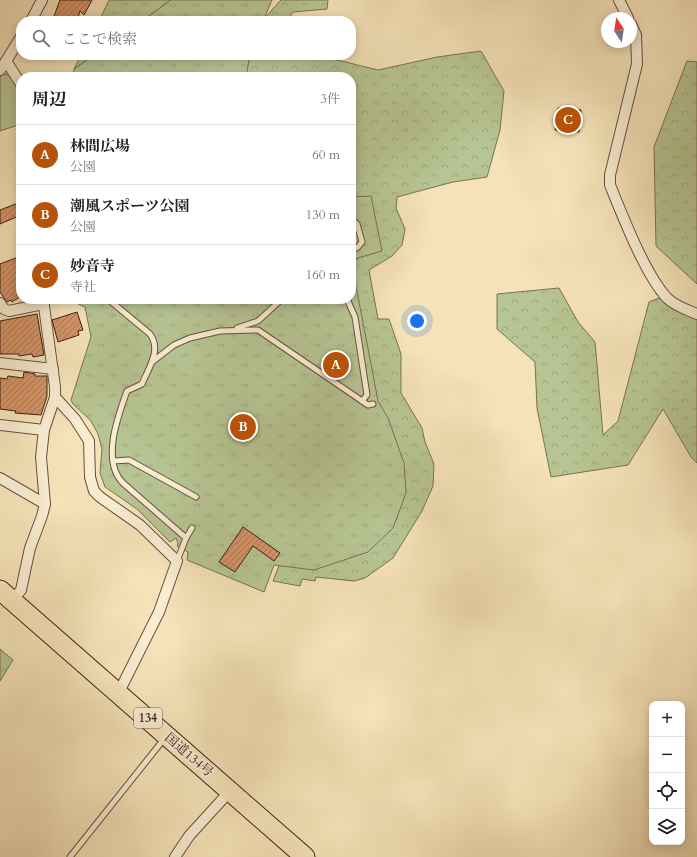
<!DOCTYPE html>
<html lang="ja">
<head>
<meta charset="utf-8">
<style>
  body { margin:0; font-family:Cardo,"Noto Serif JP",serif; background:#f6f6f6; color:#202124 }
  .controls { position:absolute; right:12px; bottom:12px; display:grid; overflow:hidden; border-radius:8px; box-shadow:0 2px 10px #0003 }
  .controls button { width:36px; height:36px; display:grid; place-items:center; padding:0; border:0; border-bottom:1px solid #e0e0e0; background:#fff; color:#202124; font:20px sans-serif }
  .compass { position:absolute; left:601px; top:12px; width:36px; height:36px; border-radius:50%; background:#fff; box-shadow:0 2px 10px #0003; rotate:348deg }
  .you { position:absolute; left:417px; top:321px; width:14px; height:14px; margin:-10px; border:3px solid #fff; border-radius:50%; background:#1a73e8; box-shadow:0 0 0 6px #1a73e833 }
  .badge { display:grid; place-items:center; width:26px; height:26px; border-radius:50%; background:#b45309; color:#fff; font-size:13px; font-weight:700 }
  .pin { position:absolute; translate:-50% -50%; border:2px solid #fff; box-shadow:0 1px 4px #0006 }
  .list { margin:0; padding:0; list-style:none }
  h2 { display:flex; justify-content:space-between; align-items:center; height:52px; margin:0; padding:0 16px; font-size:17px }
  h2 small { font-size:13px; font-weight:400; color:#757577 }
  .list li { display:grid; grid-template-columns:26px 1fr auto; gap:12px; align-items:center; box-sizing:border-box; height:60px; padding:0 16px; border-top:1px solid #e0e0e0 }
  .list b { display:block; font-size:15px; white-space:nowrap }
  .list p { margin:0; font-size:13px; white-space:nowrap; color:#757577 }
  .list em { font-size:13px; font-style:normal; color:#757577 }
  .icon { flex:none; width:22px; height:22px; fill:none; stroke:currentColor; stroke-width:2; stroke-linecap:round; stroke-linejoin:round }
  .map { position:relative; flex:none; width:697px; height:857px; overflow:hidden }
  .search { position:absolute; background:#fff; box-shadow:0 2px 10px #0003; left:16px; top:16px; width:340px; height:44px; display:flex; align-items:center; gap:10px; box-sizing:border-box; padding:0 14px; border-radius:16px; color:#757577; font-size:15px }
  .panel { position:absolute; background:#fff; box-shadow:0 2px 10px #0003; left:16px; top:72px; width:340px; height:232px; border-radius:16px }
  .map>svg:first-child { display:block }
  .grass { fill:#b7c493; stroke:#787254 }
  .forest { fill:url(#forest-crowns); stroke:#787254 }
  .park { fill:url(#park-tufts); stroke:#787254 }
  .building { fill:url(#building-hatch); stroke:#382014 }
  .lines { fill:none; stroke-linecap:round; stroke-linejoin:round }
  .lane-casing { stroke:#67503d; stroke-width:7 }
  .street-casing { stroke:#67503d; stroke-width:12 }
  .highway-casing { stroke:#382014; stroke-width:21 }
  .lane { stroke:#f8ecd1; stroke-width:5 }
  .street { stroke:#f8ecd1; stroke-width:10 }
  .highway { stroke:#f5e2b8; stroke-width:19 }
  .labels { text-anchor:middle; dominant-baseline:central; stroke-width:4; stroke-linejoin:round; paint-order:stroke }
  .shield { fill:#f8ecd1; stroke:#725d4d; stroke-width:1 }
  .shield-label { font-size:12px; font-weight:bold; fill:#382014 }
  .street-label { font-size:13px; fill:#382014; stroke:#f8ecd1 }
</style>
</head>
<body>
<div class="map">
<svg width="697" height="857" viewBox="0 0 697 857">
  <defs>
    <pattern id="forest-crowns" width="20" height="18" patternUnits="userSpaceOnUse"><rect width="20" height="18" fill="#b7c493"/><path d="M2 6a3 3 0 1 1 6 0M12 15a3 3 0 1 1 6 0" fill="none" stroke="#9ea87e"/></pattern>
    <pattern id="park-tufts" width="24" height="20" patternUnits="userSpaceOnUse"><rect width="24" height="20" fill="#b7c493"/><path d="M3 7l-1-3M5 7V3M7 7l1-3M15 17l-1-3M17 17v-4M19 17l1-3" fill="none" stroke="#9ea87e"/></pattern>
    <pattern id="building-hatch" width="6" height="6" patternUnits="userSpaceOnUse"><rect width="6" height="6" fill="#d29367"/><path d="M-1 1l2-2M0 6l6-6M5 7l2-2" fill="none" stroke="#ab7854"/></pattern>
  </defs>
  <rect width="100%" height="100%" fill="#f5e2b8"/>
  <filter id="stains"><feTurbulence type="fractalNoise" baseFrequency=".005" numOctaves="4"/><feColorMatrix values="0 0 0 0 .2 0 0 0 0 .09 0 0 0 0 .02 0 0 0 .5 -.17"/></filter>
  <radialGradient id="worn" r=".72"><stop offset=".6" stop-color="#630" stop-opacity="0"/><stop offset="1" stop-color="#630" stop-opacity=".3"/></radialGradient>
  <path class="grass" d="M3,74l7,1 11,18v18l-3,1v13l-18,6v-54z"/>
  <g class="forest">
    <path d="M109,0h62l-29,21h-43z"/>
    <path d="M281,0h47l-1,9 -34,3 -6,9h-25z"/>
    <path d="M481,51l23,40 -4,39 -13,47 -34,5 -56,15 -1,11 9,21 -3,16 -10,11 -23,14 9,49h11l12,35v39l21,35 3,14 9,22 -1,22 -11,25 -29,47 -28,20 -11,3 -38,-4 -1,4 -13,-2 -2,7 -27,-5 12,-30 95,-127 -29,-154 11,-21 -11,-33v-139h-114l8,-22h72l61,15 59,-13z"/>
    <path d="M81,55h13l-20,14z"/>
    <path d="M687,61l10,1v222l-41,-38 -2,-99z"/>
    <path d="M559,288l19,34 17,20 8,93 15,-14 31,-119 20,-8 28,24v145l-6,-6 -28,-48 -35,56 -77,12 -14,-69 -2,-46 -38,-33v-35z"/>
    <path d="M0,649l13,11 -13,21z"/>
  </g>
  <g class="park">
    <path d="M171,0h101l-9,21h-121z"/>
    <path d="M94,55h156l-4,22h-173l1,-8z"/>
    <path d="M371,196l11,55 -31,9v-63z"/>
    <path d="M351,260l27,141 10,17 16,45 2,30 -13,35 -25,24 -54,18 -40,-5 -10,27 -77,-32 1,-8 -11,-6 1,-3 -2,-5 -6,4 -33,-33 -32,-22 -5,-14 2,-24 -4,-15 -7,-13 -18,-17 -2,-4 20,-63 -6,-30 -11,-5v-3h277z"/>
  </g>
  <g class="building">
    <path d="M60,0h32l-8,15 -4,-4 -3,10h-18l-6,-2z"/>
    <path d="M558,108l23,2 -2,22 -24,-2z"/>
    <path d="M21,202v13l-21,9v-14z"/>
    <path d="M21,256v40l-9,6 -1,-2 -4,2 -7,-10v-28z"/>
    <path d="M77,312l6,18 -5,1 1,4 -21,7 -6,-22z"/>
    <path d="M37,314l7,41 -11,2 -1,-3 -13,2v-2h-19v-33z"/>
    <path d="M24,372l11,2v2h12v20l-6,19 -26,-2 1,-2 -16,-2v-31l7,1 1,-3 15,2z"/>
    <path d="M243,527l37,26 -6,8 -21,-15 -18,26 -16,-10z"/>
  </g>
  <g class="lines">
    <defs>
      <g id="lane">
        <path d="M351,218l6,6 5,18 -5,6 -6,2"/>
        <path d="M108,299l42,35c12,16 -2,35 -8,50l-15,7c-9,25 -26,70 -4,92l63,55 -9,23"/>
        <path d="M347,299l8,18 12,78 -5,6"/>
        <path d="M237,328l21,-7 24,-22"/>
        <path d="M152,362l22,-17 16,-7 30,-7 38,-1 110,75 5,-1"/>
        <path d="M113,461l16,-1 67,37"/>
        <path d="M186,538l6,-10"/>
        <path d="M70,857l94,-118"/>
      </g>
      <g id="street">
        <path d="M619,0l9,18"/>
        <path d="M31,21l11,-21"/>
        <path d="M631,24l5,11 1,29 -27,111v10c13,32 35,89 57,113 8,8 20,12 30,16"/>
        <path d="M21,37l-15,24 15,23"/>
        <path d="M0,70l6,-9"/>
        <path d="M0,303l4,6 5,2 34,-7"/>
        <path d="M0,363l53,6"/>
        <path d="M55,397l20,22 14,22 1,36 4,14 6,6 40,28 37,36 -18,51 -38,76 -4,3"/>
        <path d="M0,425l44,5"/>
        <path d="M0,478l45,26"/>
        <path d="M12,601l9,-11 9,-42 12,-32 3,-12 -4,-47 3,-27 11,-33v-10l-12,-88"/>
        <path d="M175,857l14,-21 41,-45"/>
      </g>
      <path id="highway" d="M0,590l305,267"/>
    </defs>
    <use href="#lane" class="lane-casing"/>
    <use href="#street" class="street-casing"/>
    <use href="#highway" class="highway-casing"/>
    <use href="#lane" class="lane"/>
    <use href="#street" class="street"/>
    <use href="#highway" class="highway"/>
  </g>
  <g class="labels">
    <rect class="shield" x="134" y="708" width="28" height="20" rx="3"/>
    <g class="shield-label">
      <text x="148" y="718">134</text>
    </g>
    <g class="street-label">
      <text transform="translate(189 755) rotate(41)">国道134号</text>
    </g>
  </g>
  <rect width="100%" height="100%" filter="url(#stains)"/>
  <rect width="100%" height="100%" fill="url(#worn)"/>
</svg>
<div class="controls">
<button>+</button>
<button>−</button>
<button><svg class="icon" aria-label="locate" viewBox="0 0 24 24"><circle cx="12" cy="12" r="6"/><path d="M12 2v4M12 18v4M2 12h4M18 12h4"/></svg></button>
<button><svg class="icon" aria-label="layers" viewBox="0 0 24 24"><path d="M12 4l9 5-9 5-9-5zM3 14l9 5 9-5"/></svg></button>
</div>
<svg class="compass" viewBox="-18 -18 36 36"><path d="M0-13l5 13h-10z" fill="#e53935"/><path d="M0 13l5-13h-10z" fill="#757577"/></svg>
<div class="you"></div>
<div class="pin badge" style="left:336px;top:365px">A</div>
<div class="pin badge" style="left:243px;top:427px">B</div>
<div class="pin badge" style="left:568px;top:120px">C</div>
<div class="search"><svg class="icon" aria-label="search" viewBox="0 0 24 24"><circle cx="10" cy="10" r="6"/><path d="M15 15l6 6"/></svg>ここで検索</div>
<section class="panel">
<h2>周辺<small>3件</small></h2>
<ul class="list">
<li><span class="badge">A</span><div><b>林間広場</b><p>公園</p></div><em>60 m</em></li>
<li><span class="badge">B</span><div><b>潮風スポーツ公園</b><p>公園</p></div><em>130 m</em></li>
<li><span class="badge">C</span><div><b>妙音寺</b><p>寺社</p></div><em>160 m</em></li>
</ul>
</section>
</div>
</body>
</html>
